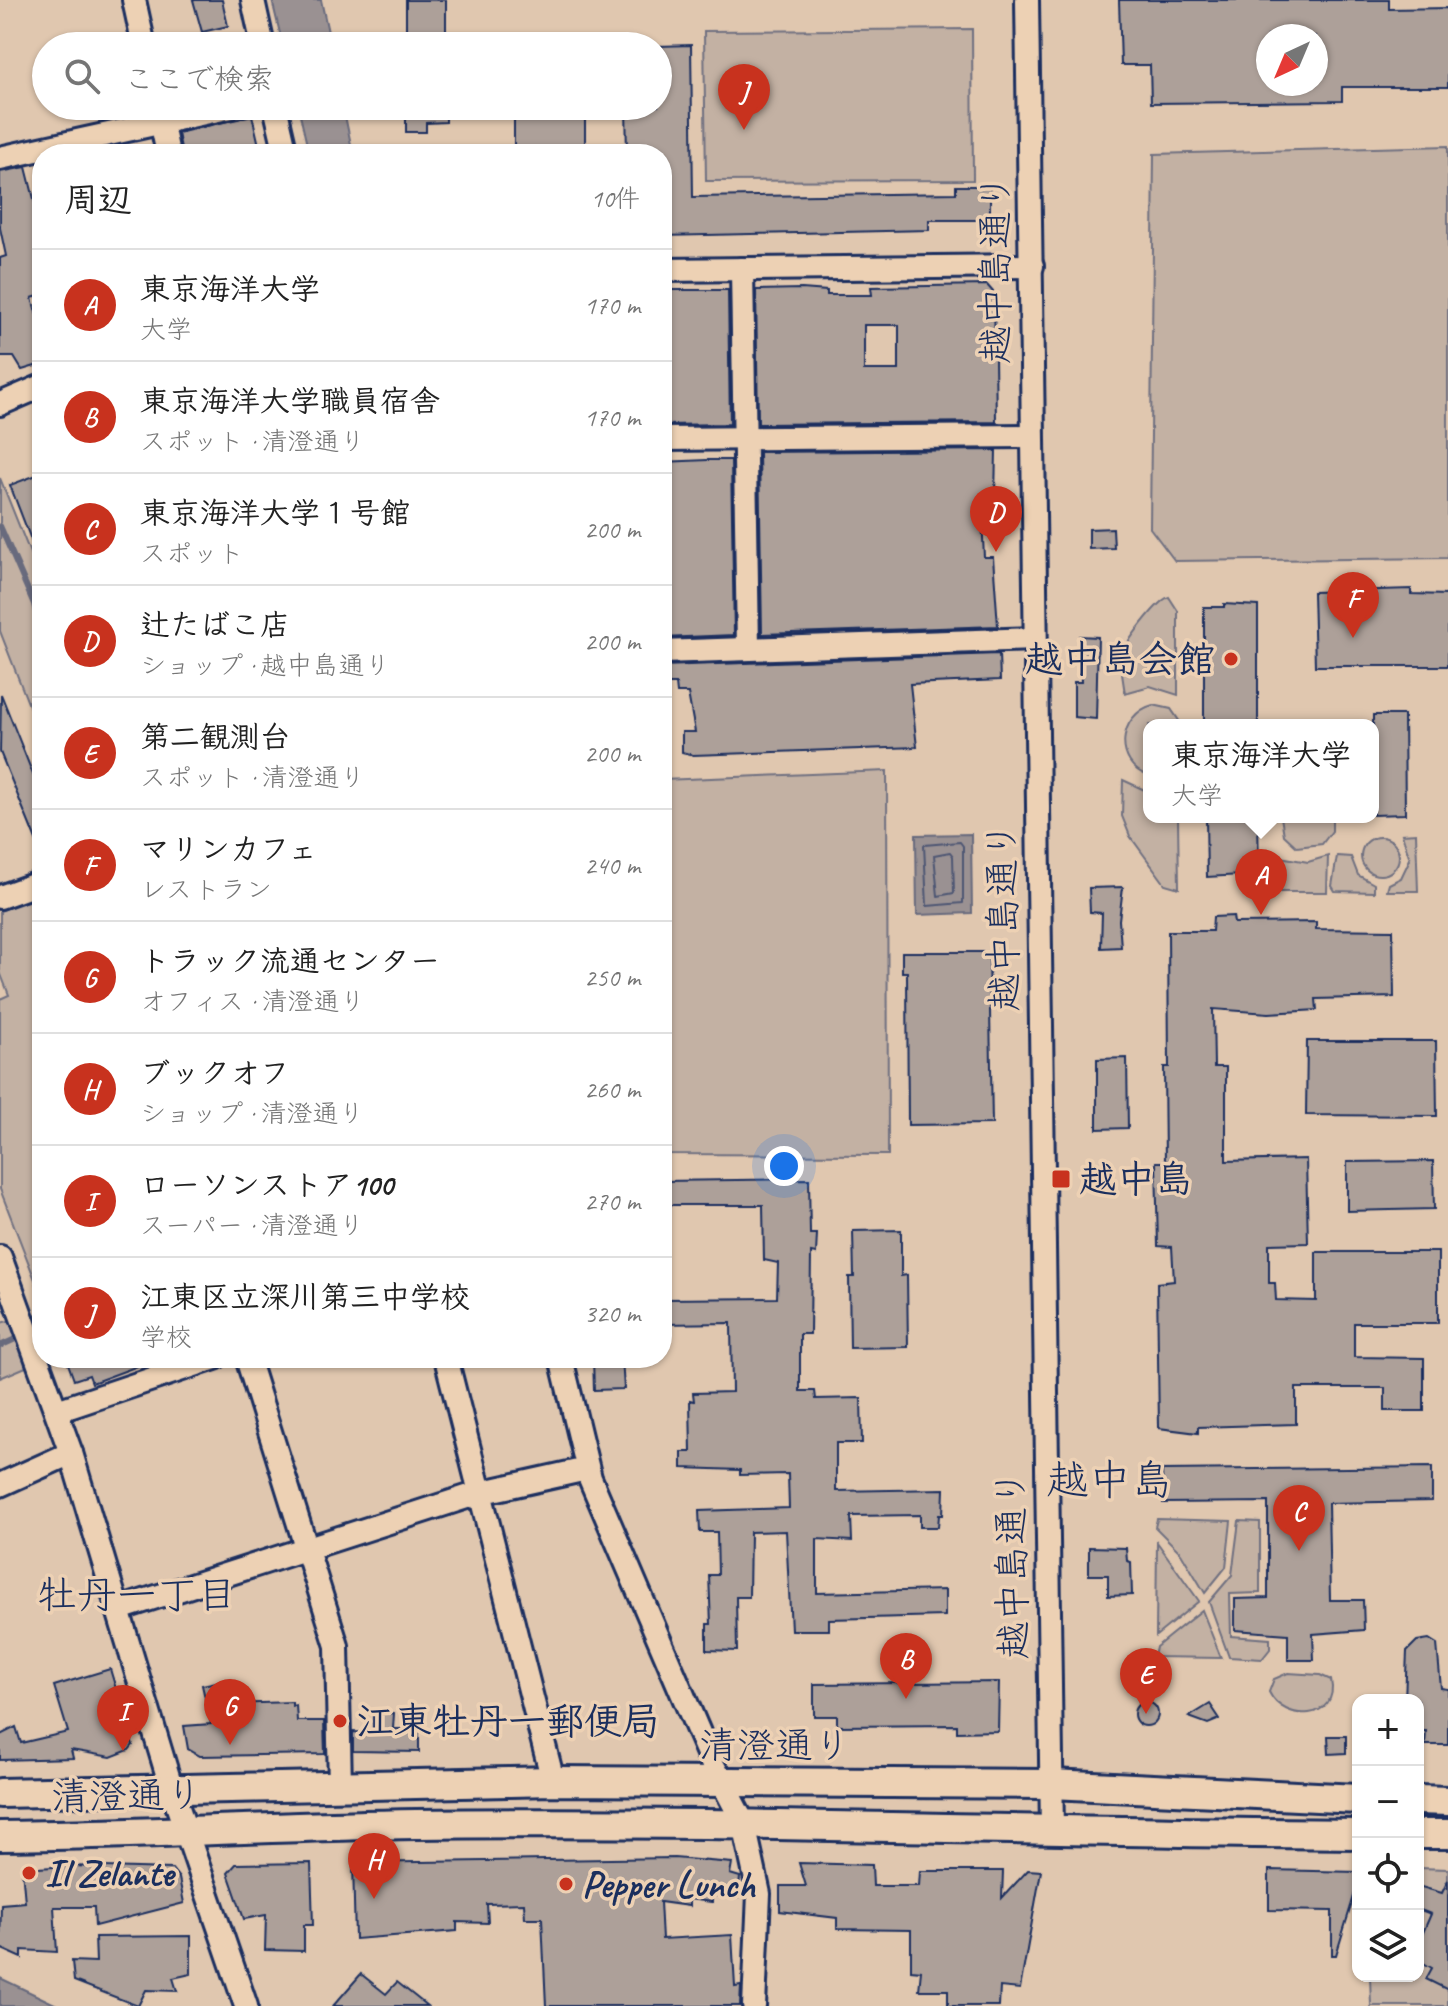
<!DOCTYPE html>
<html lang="ja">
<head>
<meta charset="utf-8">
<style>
  body { margin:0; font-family:Caveat,"Klee One",sans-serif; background:#f6f6f6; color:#222 }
  .controls { position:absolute; right:24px; bottom:24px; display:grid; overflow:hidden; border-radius:16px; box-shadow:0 2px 6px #0004 }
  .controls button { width:72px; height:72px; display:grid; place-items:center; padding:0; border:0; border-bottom:2px solid #e0e0e0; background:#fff; color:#222; font:40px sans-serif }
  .compass { position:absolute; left:1256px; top:24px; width:72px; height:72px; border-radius:50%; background:#fff; box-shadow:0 2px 6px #0004; rotate:224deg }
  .you { position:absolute; left:784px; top:1166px; width:28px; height:28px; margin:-20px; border:6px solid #fff; border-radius:50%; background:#1a73e8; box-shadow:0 0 0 12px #1a73e833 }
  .badge { display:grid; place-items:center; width:52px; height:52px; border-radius:50%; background:#c8321e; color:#fff; font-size:26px; font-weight:700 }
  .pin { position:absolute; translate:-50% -66px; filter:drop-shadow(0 2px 4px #0008) }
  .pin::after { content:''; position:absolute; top:42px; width:28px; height:24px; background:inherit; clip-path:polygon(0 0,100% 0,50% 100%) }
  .popup { position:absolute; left:1143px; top:719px; width:236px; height:104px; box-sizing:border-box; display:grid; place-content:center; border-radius:16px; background:#fff; filter:drop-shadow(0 2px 6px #0005); font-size:26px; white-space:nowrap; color:#767676 }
  .popup b { font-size:30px; color:#222 }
  .popup::after { content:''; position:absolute; left:50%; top:100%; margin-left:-16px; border:16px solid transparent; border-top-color:#fff }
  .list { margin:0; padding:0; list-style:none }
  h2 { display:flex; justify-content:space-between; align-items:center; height:104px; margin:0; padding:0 32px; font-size:34px }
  h2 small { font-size:26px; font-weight:400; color:#767676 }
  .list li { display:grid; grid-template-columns:52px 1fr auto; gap:24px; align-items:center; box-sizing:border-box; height:112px; padding:0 32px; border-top:2px solid #e0e0e0 }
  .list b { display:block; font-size:30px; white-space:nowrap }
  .list p { margin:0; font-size:26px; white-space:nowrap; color:#767676 }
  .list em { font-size:26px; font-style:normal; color:#767676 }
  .icon { flex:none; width:44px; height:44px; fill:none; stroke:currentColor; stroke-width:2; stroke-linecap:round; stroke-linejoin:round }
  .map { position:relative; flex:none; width:1448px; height:2006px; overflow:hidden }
  .search { position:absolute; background:#fff; box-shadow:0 2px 6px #0004; left:32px; top:32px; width:640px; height:88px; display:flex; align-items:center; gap:20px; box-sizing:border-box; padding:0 28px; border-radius:44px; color:#767676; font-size:30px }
  .panel { position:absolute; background:#fff; box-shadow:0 2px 6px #0004; left:32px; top:144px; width:640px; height:1224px; border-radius:32px }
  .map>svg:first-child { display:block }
  .green { fill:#c3b1a3; stroke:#6f7080; stroke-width:2 }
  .water { fill:#9a9192; stroke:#676a7d; stroke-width:2 }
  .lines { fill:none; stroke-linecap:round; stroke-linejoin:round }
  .shore { stroke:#4e5673; stroke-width:2 }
  .stream { stroke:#676a7d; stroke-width:6 }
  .building { fill:#ada099; stroke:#1b2f5e; stroke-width:2; fill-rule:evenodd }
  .minor-casing { stroke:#1b2f5e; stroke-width:28 }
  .major-casing { stroke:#1b2f5e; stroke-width:34 }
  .minor { stroke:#edd1b4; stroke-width:22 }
  .major { stroke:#edd1b4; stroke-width:28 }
  .poi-dot { fill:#c8321e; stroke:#edd1b4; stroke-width:3 }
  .labels { text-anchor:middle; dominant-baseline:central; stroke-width:7; stroke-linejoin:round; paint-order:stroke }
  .street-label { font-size:38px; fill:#1b2f5e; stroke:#edd1b4 }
  .poi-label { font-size:38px; font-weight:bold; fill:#1b2f5e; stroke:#edd1b4; text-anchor:start }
  .neighbourhood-label { font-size:40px; fill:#1b2f5e; stroke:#edd1b4 }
  .quarter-label { font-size:42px; fill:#1b2f5e; stroke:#edd1b4 }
</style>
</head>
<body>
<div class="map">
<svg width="1448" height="2006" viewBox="0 0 1448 2006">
  <rect width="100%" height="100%" fill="#e0c7af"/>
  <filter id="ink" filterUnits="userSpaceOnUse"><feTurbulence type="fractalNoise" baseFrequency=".0125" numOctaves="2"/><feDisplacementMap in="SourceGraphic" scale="16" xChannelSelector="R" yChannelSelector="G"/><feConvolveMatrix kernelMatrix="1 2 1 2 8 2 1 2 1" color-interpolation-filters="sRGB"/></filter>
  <g filter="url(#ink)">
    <g class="green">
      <path d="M972,29l1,151 -267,1 -2,-150z"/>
      <path d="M1448,146v412l-273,3 -25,-33 4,-374z"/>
      <path d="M0,478l42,105v156l-42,-108z"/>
      <path d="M1169,597l9,14v84l-28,-9 -25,7c-2,-12 -5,-26 -3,-38 3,-12 36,-55 47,-58z"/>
      <path d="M1153,705l18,4 11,16h-33v51c-36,-11 -31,-62 4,-71z"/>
      <path d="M887,771l1,384 -226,-1v-374z"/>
      <path d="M1123,780l26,12v25h29l1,71 -14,-4 -35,-48 -8,-20z"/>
      <path d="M1281,817h51v14l-10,13 -25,3 -13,-12z"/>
      <path d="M1416,833l2,58h-31l2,-7 12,-6 9,-19 -8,-25z"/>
      <circle cx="1380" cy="856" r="19"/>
      <path d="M1328,856l-1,36h-47v-35l28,5z"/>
      <path d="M1337,856l14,1 7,18 16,9v8l-39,-1 -3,-5z"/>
      <path d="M42,893v395l-3,2 -39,-101v-190l9,-4 -9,-23v-61z"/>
      <path d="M42,1313v45h5l-47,20v-55z"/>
      <path d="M1157,1519l74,2 -5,46 -21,26 -24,-40 -26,-26z"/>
      <path d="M1239,1521l21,1v71l-30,1 1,42 39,3v10l-8,10 -33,-2 -20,-55 23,-27z"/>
      <path d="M1157,1542l42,59 -43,35z"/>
      <path d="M1202,1610l19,48 -67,-1 2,-10z"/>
      <path d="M1288,1673l32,2 11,5c9,40 -47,44 -62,12l5,-13z"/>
      <path d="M1418,1868l30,1v137h-77l-1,-30h48z"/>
    </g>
    <g class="water">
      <path d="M272,0h49l10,46h-48z"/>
      <path d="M298,106h45l10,48h-44z"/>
      <path d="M971,834l1,79 -55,2 -1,-80z"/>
      <path d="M0,1978l59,28h-59z"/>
    </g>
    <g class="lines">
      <g class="shore">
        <path d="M960,842l3,4v57l-36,3 -3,-61z"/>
        <path d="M950,852l3,4 1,37 -16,3 -4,-41z"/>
      </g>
      <g class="stream">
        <path d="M0,526l34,78 8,33"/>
        <path d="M0,1346l22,-10"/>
      </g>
    </g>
    <g class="building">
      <path d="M193,0h29l6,26 -26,6z"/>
      <rect x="406" y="0" width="40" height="46"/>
      <path d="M1119,0h270v9l59,-1v79h-106v14l-191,2 -1,-38h-29zM1268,36h48v48h-48z"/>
      <path d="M691,45l2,152 263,-4v-7h34v34h-61v10l-267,6v-82h-35l-1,-48h32v-60z"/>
      <path d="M406,106h40v16l-20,1v9h-20z"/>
      <rect x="514" y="106" width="71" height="48"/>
      <path d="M252,115l9,39h-79l-4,-21z"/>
      <path d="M26,167l16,64v64l-10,3 10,35v31l-20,6 -8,-13h-14v-99l6,-2 -6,-28v-56z"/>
      <path d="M987,285l7,8 2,129 -238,2 -2,-134 46,-1 25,2v4h45l-1,-8zM864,325h35v45h-35z"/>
      <path d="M667,290h61l2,134 -68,1v-132z"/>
      <path d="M996,450l-1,48h-14l3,59h9l5,69 -236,8 -3,-182z"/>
      <path d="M708,460h23l3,175 -72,3v-176z"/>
      <path d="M42,473v89l-2,1 -30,-78z"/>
      <path d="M1113,528l1,20 -25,1v-20z"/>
      <path d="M1411,589v5l37,1v71h-133l-2,-74z"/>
      <path d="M1224,604l34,2v119h-54v-118h20z"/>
      <path d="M1079,636l19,1 -2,82 -22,-2v-35h7z"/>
      <path d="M999,654l1,26 -90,4 7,63 -224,8 -11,-3v-20h13l-7,-39h-11l-1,-9h-14v-18z"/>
      <path d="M1,694l41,103v58l-42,-103z"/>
      <path d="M1373,715h31l1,99 -32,1z"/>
      <path d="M1206,817h52l1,57 -52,3z"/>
      <path d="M1123,887l-4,33 2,27 -20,1 1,-35 -12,-1 -1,-24z"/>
      <path d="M1233,916l1,7 82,-1v7l77,1 1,67 -78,2 1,11 -48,3 -56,-4 1,58h12v94l80,-2 2,84 -39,1v39h6l1,17 40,1v-49h122v71h-84v34l70,1v53h-39v-23h-89v36l-98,3v6l-39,-5 -2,-145 17,-2 -2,-34 -14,-1 -2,-84h9l-1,-95h5l-1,-136h44l1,-14z"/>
      <path d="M902,952h87l3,172 -84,1 -1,-153h-5z"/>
      <path d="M1307,1041h129l1,75 -131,-1z"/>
      <path d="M1127,1058l1,70 -31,1v-70z"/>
      <path d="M1433,1161l1,48 -87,2v-49z"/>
      <path d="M809,1179l1,55h7l-1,20 -5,-1 -1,81h-10v57h15l1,8 45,-1 1,45h-26v48l108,-2 -1,26h-4l-1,12h-18v-12l-69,1 1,25 -35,-2v54l128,-3v26l-116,3v11h-38l-5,-99 -36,1 -1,65h-13l1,54 -30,-1v-26h4l-2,-49h9l-1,-43h-17l-1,-21 90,-3 -1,-34 -48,1v-5l-58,-2v-16h9l-1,-52 4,1 -1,-8 39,-1 -1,-69 -69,1v-25l115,-1 1,-35 -14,-3 -1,-55h-101v-24z"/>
      <path d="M901,1230v46l6,-1 1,72 -58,1 -1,-71h5l-1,-46z"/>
      <path d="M66,1358h88v2l-62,23 -3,-8 -15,5z"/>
      <path d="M593,1358h29l2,31 -30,1z"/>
      <path d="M1432,1467v34l-104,2 2,97h33l1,30 -51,4 1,26h-26v-26l-53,-4v-31l33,-1v-96l-105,1 -1,-33z"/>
      <path d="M1089,1547l37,1 1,13 4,1 1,33 -24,1v-21h-19z"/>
      <path d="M1429,1639l8,5 4,44 7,1v56h-23l1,-14h-8v-31h-13l2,-49 10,-10z"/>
      <path d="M110,1669l23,76 -4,5 -18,7 -40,-7 2,8 -73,2v-25l16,-8 5,16 47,-11 -14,-46z"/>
      <path d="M231,1679l2,25 59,-2v4l4,-1 1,16h27l1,33 -125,2 -12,-7 -4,-23 27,-2 -9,-39z"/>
      <path d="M999,1682l-1,49 -41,1v-7l-120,1v-10h-23v-32z"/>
      <circle cx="1146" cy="1714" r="12"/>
      <path d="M1210,1704l10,15 -12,5 -19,-7z"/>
      <path d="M394,1713l-1,16h26v23l-66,-1v-19l20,1v-19z"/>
      <path d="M1328,1736h18v17l-17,1z"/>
      <path d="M674,1858l58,5 -2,11 10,3 -2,21 -26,-3v7l-23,-3v7l-29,-4 2,37 70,-4 3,52 6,-1 -1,20h-194l-4,-88h-17l-1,-15 -37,1 1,19 -31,-1v9l-102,8 -2,-76z"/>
      <path d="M311,1863l2,62h-9v26l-39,-1 1,-35 -22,4 -16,-46 8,-9z"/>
      <path d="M799,1863l73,2 1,21h46l1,-15h83l-1,27 26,-28 13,1 -21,118 -20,-2 -1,19h-51v-16h-29l2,-19 -10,-1v-40l-74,-1v-11l-57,-7v-25h26z"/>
      <path d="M69,1866l103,3 7,9 5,25 -89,23 -1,-19h-40l3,45 -35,-2v8l-22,-10 1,-44 24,-2 -3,-33z"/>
      <path d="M1269,1870l89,2v11l-22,72h-4v-44l-63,-1z"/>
      <path d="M1448,1880v110l-22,-11 6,-11 -12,-7 -2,-17 13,-30 -13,-5v-23l24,7z"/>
      <path d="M191,1936v38l-18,4 4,13 -31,-1 -8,16 -64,-25 -2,-20 24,1 -1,-25z"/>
      <path d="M361,1974l25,20 11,-12 30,24h-94z"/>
    </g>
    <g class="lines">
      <defs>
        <g id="minor">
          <path d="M134,0l10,46"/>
          <path d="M253,0l10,46"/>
          <path d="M1027,0l25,1832"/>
          <path d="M158,106l10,48"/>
          <path d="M275,106l11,48"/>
          <path d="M0,158l236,-52"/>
          <path d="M742,269l6,379"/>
          <path d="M662,270l370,-4"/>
          <path d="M0,404l42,-18"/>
          <path d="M662,439l369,-3"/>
          <path d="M662,652l372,-13"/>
          <path d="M0,897l42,-15"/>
          <path d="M0,1257l71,196 101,337 74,216"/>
          <path d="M247,1358l90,288 3,140"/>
          <path d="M446,1358l107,423"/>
          <path d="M561,1358l29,120 122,285 32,61 15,70 -5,112"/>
          <path d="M57,1411l158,-53"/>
          <path d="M0,1485l71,-32"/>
          <path d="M119,1609l360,-116 108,-24"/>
        </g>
        <g id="major">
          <path d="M0,1793l553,-12 499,3 306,15"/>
          <path d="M1418,1800l30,1"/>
          <path d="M1418,1834h30"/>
          <path d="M0,1836c139,-1 277,-10 416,-12 314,-4 628,8 942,10"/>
        </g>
      </defs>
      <use href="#minor" class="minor-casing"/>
      <use href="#major" class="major-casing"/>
      <use href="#minor" class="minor"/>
      <use href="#major" class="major"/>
    </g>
  </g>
  <g class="poi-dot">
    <circle cx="1231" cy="659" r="8"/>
    <rect x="1051" y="1169" width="20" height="20" rx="4"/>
    <circle cx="340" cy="1721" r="8"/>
    <circle cx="29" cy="1873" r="8"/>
    <circle cx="566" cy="1884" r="8"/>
  </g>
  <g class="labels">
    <g class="street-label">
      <text transform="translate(995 268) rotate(-90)">越中島通り</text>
      <text transform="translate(1003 916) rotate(-91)">越中島通り</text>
      <text transform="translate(1012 1564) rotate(-91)">越中島通り</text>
      <text x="775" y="1745">清澄通り</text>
      <text transform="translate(127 1796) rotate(-1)">清澄通り</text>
    </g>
    <g class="poi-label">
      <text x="1215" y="659" text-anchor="end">越中島会館</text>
      <text x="1079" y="1179">越中島</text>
      <text x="356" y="1721">江東牡丹一郵便局</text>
      <text x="45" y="1873">Il Zelante</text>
      <text x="582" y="1884">Pepper Lunch</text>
    </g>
    <g class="neighbourhood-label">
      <text x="137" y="1595">牡丹一丁目</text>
    </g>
    <g class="quarter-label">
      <text x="1110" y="1480">越中島</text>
    </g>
  </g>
</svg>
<div class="controls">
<button>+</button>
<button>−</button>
<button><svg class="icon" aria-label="locate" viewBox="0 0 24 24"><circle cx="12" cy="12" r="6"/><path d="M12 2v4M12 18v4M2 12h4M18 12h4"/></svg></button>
<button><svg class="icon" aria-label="layers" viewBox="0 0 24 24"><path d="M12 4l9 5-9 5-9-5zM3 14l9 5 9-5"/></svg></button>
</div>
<svg class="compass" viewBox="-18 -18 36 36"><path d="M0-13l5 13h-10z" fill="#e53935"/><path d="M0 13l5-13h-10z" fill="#767676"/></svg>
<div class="you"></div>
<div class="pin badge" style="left:1261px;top:915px">A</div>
<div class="popup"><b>東京海洋大学</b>大学</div>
<div class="pin badge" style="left:906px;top:1699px">B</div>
<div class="pin badge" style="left:1299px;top:1551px">C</div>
<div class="pin badge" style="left:996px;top:552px">D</div>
<div class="pin badge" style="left:1146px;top:1714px">E</div>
<div class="pin badge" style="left:1353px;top:638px">F</div>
<div class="pin badge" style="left:230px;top:1745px">G</div>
<div class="pin badge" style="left:374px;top:1899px">H</div>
<div class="pin badge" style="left:123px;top:1751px">I</div>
<div class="pin badge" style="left:744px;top:130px">J</div>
<div class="search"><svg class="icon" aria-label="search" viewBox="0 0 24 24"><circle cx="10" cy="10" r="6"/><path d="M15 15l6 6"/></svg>ここで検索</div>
<section class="panel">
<h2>周辺<small>10件</small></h2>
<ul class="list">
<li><span class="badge">A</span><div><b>東京海洋大学</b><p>大学</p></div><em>170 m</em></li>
<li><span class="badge">B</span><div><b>東京海洋大学職員宿舎</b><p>スポット · 清澄通り</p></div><em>170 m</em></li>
<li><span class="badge">C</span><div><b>東京海洋大学１号館</b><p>スポット</p></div><em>200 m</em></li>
<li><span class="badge">D</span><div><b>辻たばこ店</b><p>ショップ · 越中島通り</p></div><em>200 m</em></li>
<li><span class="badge">E</span><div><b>第二観測台</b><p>スポット · 清澄通り</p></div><em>200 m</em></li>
<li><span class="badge">F</span><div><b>マリンカフェ</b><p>レストラン</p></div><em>240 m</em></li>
<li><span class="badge">G</span><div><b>トラック流通センター</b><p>オフィス · 清澄通り</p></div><em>250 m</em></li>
<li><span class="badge">H</span><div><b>ブックオフ</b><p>ショップ · 清澄通り</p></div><em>260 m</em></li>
<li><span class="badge">I</span><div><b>ローソンストア100</b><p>スーパー · 清澄通り</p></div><em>270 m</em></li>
<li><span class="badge">J</span><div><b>江東区立深川第三中学校</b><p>学校</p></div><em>320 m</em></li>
</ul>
</section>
</div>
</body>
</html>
